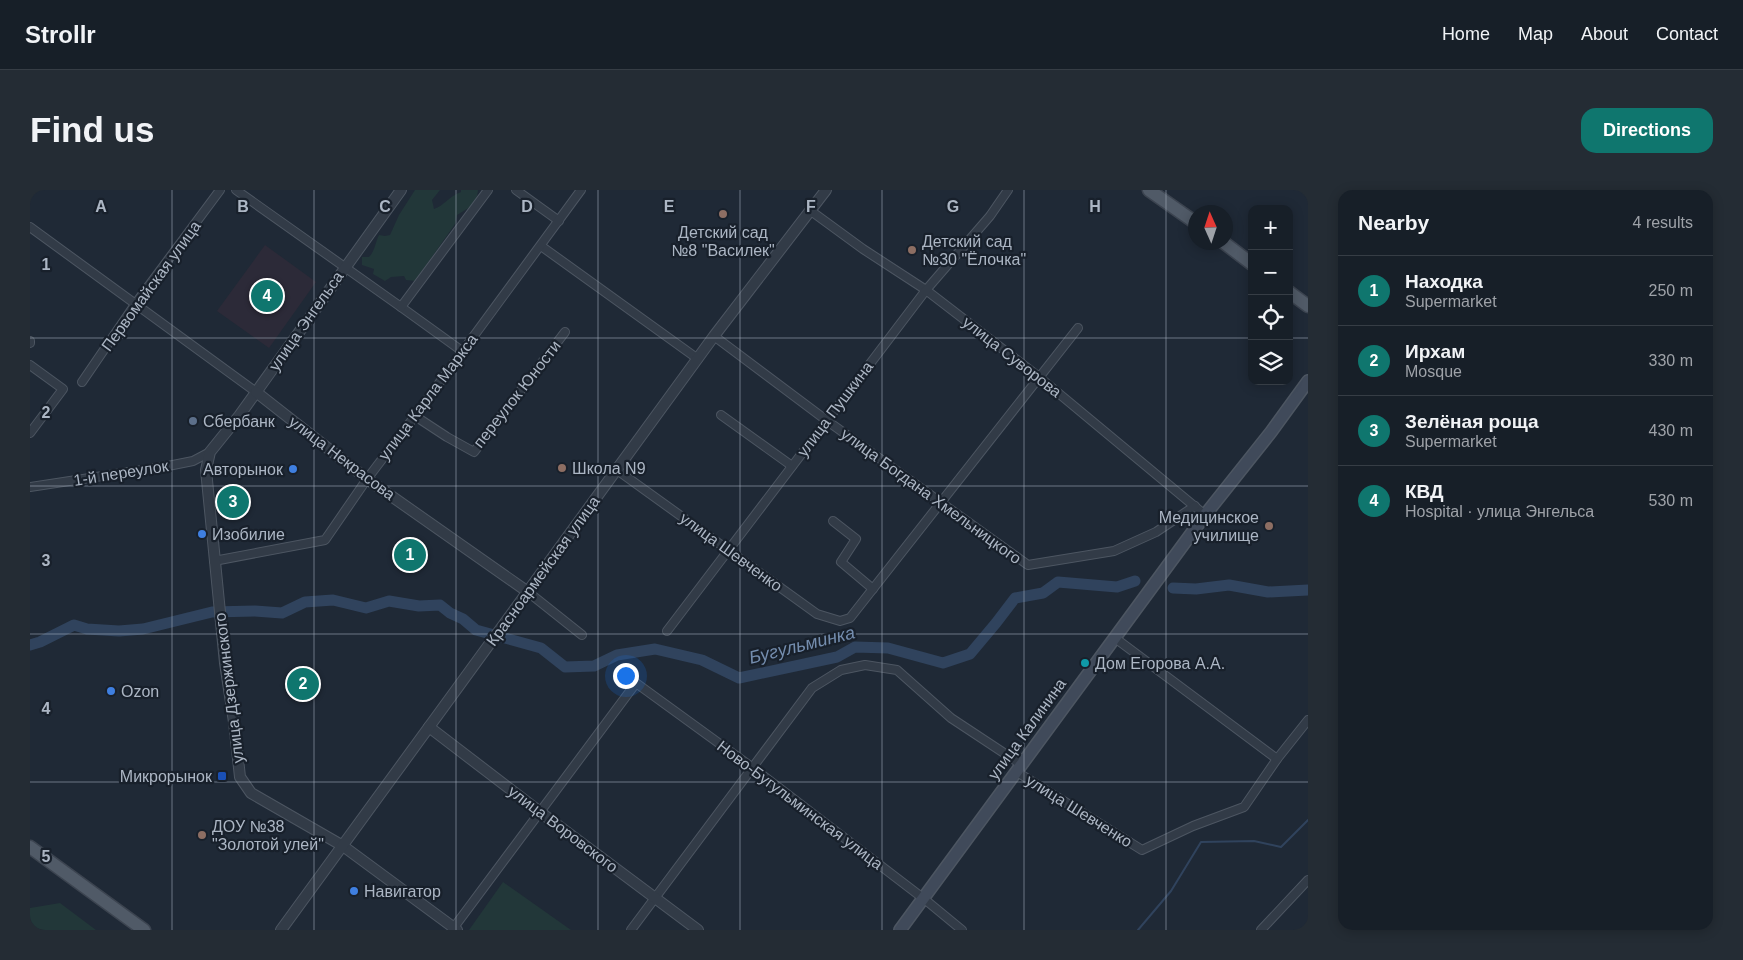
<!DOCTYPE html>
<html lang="en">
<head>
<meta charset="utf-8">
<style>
  body { margin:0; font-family:Helvetica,sans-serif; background:#242c34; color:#f1f3f6 }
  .controls { position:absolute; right:15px; top:15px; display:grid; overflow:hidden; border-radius:10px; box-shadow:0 2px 12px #0003 }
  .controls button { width:45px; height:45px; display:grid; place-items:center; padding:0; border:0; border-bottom:1px solid #363d45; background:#171f28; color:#f1f3f6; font:25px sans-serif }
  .compass { position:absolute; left:1158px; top:15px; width:45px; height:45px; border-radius:50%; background:#171f28; box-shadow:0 2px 12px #0003; rotate:357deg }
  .you { position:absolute; left:595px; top:485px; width:18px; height:18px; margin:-12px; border:4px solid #fff; border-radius:50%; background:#1a73e8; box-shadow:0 0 0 8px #1a73e833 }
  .badge { display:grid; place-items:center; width:32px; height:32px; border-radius:50%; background:#0f766e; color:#fff; font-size:16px; font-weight:700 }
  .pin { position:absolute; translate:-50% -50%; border:2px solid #fff; box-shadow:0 1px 5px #0006 }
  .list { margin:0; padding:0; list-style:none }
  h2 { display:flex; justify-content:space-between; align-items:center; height:65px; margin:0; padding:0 20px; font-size:21px }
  h2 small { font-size:16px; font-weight:400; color:#9ea2a8 }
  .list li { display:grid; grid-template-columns:32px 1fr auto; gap:15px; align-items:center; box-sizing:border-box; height:70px; padding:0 20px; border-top:1px solid #363d45 }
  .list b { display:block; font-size:19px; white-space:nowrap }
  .list p { margin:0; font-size:16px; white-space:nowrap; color:#9ea2a8 }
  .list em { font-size:16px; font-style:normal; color:#9ea2a8 }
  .icon { flex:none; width:28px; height:28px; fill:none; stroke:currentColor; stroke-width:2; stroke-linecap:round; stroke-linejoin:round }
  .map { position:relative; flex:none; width:1278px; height:740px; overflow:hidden; border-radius:15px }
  header { display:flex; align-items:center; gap:30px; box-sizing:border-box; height:70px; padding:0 25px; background:#171f28; border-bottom:1px solid #363d45 }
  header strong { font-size:24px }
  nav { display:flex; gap:28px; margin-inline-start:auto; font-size:18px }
  .intro { display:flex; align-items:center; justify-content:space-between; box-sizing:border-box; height:120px; padding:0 30px }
  h1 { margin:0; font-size:35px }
  .button { padding:12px 22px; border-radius:15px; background:#0f766e; color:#fff; font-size:18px; font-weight:700 }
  main { display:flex; gap:30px; padding:0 30px }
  aside { flex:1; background:#171f28; border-radius:15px; box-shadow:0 2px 12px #0003 }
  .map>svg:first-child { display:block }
  .medical { fill:#2c2a38 }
  .green { fill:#223739 }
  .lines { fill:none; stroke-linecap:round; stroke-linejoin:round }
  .stream { stroke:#30435d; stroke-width:2 }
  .river { stroke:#30435d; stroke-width:11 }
  .minor-casing { stroke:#4d5662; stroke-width:10 }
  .tertiary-casing { stroke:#4d5662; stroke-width:12 }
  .secondary-casing { stroke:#4d5662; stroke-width:14 }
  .primary-casing { stroke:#3c4450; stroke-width:15 }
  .minor { stroke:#323b47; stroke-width:8 }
  .tertiary { stroke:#323b47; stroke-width:10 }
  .secondary { stroke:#404a5a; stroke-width:11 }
  .primary { stroke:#505a67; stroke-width:12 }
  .grid { fill:none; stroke:#acb6c4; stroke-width:1; stroke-opacity:0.55 }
  .education-dot { fill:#8d6e63; stroke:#18202b; stroke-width:2 }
  .service-dot { fill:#5c6f8a; stroke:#18202b; stroke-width:2 }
  .shop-dot { fill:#3f7fe0; stroke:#18202b; stroke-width:2 }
  .culture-dot { fill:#0f9aa8; stroke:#18202b; stroke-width:2 }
  .transit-dot { fill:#1a4fb4; stroke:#18202b; stroke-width:2 }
  .labels { text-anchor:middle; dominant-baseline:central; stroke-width:4.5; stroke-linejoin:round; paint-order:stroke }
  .poi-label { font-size:16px; fill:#acb6c4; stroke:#18202b; text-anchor:start }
  .street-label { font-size:16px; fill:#acb6c4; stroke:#18202b }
  .water-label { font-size:18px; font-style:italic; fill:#748dae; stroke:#18202b }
  .grid-label { font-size:16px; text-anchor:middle; font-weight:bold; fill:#acb6c4; stroke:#18202b; stroke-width:4.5; stroke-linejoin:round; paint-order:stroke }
</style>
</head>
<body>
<header>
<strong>Strollr</strong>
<nav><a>Home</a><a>Map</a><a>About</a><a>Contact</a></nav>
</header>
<div class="intro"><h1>Find us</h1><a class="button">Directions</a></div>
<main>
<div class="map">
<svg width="1278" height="740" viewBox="0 0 1278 740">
  <rect width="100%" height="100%" fill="#1f2936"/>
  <path class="medical" d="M235,55l51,37 -47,66 -52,-37z"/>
  <g class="green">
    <path d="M385,0h25l-8,10 2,9c10,-3 14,-12 27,-17v-2h17c-1,14 -9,18 -21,25l-2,9 -40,57 -9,-1 -2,-4 -13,1 -6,4 -12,-7 1,-5 -12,-4v-8h7c6,-6 6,-14 10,-22l6,1 5,-1 9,-20z"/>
    <path d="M473,692l68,48h-102z"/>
    <path d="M30,713l36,27h-66v-22z"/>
  </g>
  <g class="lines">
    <path class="stream" d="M1108,740l33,-39 30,-49 53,-1 27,6 27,-27"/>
    <g class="river">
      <path d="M1143,398l23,1 33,-4 39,7 40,-2"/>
      <path d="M0,455l10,-3 34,-17 13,4 32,2 24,-2 69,-17 43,-1 27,2 23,-11 28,-2 33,8 23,-7 30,5 21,-1 10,8 13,6 13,11 65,18 24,19 29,-1 23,-11 38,-6 47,11 37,18 98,-21 18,-10 33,1 55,15 27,-9 26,-31 19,-25 28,-5 15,-11 59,5 18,-6"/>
    </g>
    <defs>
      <g id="minor">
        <path d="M206,0l165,117 61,44"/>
        <path d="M486,0l43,31"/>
        <path d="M781,21l52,38 63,41 113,87 166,138"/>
        <path d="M0,37l226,165"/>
        <path d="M511,56l157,113"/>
        <path d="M371,117l87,-117"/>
        <path d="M684,146l112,84 202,145 86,-14 42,-19 39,-26"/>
        <path d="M0,151v2"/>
        <path d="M0,175l33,24 -33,44"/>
        <path d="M52,192l54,-79 84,-113"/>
        <path d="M691,225l71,51"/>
        <path d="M385,226l32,21 27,15 91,-120"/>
        <path d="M587,280l200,144 23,7 10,-3 228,-290"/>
        <path d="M0,297l138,-21 25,-5 17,-9"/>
        <path d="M803,331l23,18 -15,23 32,27"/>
        <path d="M184,371l111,-21 42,-61 48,-63 166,-226"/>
        <path d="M498,402l54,43"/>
        <path d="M637,441l259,-341 64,-74 18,-26"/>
        <path d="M1085,448l162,121"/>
        <path d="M987,582l125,78 51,-24 51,-19 33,-48 31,-39"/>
        <path d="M422,740l184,-247 117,85 175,134 34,28"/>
        <path d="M601,740l181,-242 29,-18 24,-5 32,5 54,48 71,47"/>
        <path d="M1231,740l47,-50"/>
      </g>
      <g id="tertiary">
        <path d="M371,0l-162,226 -29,36 -4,18 19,193 9,59 6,55 11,16 92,53 114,84"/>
        <path d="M226,202l111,87 161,113"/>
        <path d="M399,537l111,85 158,118"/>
        <path d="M251,740l433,-594 112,-146"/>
      </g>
      <path id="secondary" d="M870,740l305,-415 66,-83 37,-51"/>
      <g id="primary">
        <path d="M1119,0l47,33"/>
        <path d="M1193,52l29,22"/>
        <path d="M1259,102l19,14"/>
        <path d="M0,657l114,83"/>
      </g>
    </defs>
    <use href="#minor" class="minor-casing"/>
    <use href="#tertiary" class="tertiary-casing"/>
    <use href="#secondary" class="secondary-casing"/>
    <use href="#primary" class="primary-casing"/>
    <use href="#minor" class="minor"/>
    <use href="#tertiary" class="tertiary"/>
    <use href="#secondary" class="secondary"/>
    <use href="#primary" class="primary"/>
  </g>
  <path class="grid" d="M142,0v740M284,0v740M426,0v740M568,0v740M710,0v740M852,0v740M994,0v740M1136,0v740M0,148h1222M1259,148h19M0,296h1278M0,444h1278M0,592h1278"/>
  <g class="education-dot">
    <circle cx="693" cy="24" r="5"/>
    <circle cx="882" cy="60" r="5"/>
    <circle cx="532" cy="278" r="5"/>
    <circle cx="1239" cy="336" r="5"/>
    <circle cx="172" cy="645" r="5"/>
  </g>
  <circle class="service-dot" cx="163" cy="231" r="5"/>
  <g class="shop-dot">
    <circle cx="263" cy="279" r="5"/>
    <circle cx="172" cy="344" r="5"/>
    <circle cx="81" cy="501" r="5"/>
    <circle cx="324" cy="701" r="5"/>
  </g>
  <circle class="culture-dot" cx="1055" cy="473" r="5"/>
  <rect class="transit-dot" x="187" y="581" width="10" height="10" rx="2.5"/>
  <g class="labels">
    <g class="poi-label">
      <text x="693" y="42" text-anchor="middle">Детский сад<tspan x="693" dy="18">№8 "Василек"</tspan></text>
      <text x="892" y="51">Детский сад<tspan x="892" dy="18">№30 "Ёлочка"</tspan></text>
      <text x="173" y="231">Сбербанк</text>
      <text x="542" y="278">Школа N9</text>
      <text x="253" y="279" text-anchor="end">Авторынок</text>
      <text x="1229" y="327" text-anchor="end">Медицинское<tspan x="1229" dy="18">училище</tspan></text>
      <text x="182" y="344">Изобилие</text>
      <text x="1065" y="473">Дом Егорова А.А.</text>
      <text x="91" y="501">Ozon</text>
      <text x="182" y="586" text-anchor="end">Микрорынок</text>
      <text x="182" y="636">ДОУ №38<tspan x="182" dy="18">"Золотой улей"</tspan></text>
      <text x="334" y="701">Навигатор</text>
    </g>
    <g class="street-label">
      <text transform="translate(121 96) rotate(-54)">Первомайская улица</text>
      <text transform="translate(276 131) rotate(-55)">улица Энгельса</text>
      <text transform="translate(982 167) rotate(38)">улица Суворова</text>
      <text transform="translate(487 204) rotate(-52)">переулок Юности</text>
      <text transform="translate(398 207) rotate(-53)">улица Карла Маркса</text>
      <text transform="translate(805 219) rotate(-53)">улица Пушкина</text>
      <text transform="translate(312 268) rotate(37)">улица Некрасова</text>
      <text transform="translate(91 283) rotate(-9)">1-й переулок</text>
      <text transform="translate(901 306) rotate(36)">улица Богдана Хмельницкого</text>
      <text transform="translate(701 362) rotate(36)">улица Шевченко</text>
      <text transform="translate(513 381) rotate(-54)">Красноармейская улица</text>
      <text transform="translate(199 498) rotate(-97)">улица Дзержинского</text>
      <text transform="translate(997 539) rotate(-54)">улица Калинина</text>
      <text transform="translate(770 615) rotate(37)">Ново-Бугульминская улица</text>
      <text transform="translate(1049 621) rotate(32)">улица Шевченко</text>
      <text transform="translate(533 639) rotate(37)">улица Воровского</text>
    </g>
    <g class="water-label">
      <text transform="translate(772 455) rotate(-14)">Бугульминка</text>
    </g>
  </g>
  <g class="grid-label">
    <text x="71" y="22">A</text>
    <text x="213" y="22">B</text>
    <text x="355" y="22">C</text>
    <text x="497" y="22">D</text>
    <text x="639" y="22">E</text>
    <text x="781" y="22">F</text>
    <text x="923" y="22">G</text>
    <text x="1065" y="22">H</text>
    <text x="16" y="80">1</text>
    <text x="16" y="228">2</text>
    <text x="16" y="376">3</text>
    <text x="16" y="524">4</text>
    <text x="16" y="672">5</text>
  </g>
</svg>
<div class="controls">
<button>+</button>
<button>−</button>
<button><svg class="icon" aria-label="locate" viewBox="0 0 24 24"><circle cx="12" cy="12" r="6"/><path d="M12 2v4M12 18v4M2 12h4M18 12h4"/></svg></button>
<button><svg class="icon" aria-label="layers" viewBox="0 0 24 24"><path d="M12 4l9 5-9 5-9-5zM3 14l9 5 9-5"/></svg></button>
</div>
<svg class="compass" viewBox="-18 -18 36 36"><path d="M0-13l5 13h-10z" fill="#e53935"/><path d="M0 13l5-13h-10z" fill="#9ea2a8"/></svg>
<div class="you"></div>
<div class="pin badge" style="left:380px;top:365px">1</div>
<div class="pin badge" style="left:273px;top:494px">2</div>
<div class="pin badge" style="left:203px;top:312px">3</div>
<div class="pin badge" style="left:237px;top:106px">4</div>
</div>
<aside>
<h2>Nearby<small>4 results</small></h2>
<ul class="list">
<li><span class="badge">1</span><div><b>Находка</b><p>Supermarket</p></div><em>250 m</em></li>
<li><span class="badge">2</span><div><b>Ирхам</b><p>Mosque</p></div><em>330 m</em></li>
<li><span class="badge">3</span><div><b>Зелёная роща</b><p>Supermarket</p></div><em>430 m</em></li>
<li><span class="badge">4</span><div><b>КВД</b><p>Hospital · улица Энгельса</p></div><em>530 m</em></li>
</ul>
</aside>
</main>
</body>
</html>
